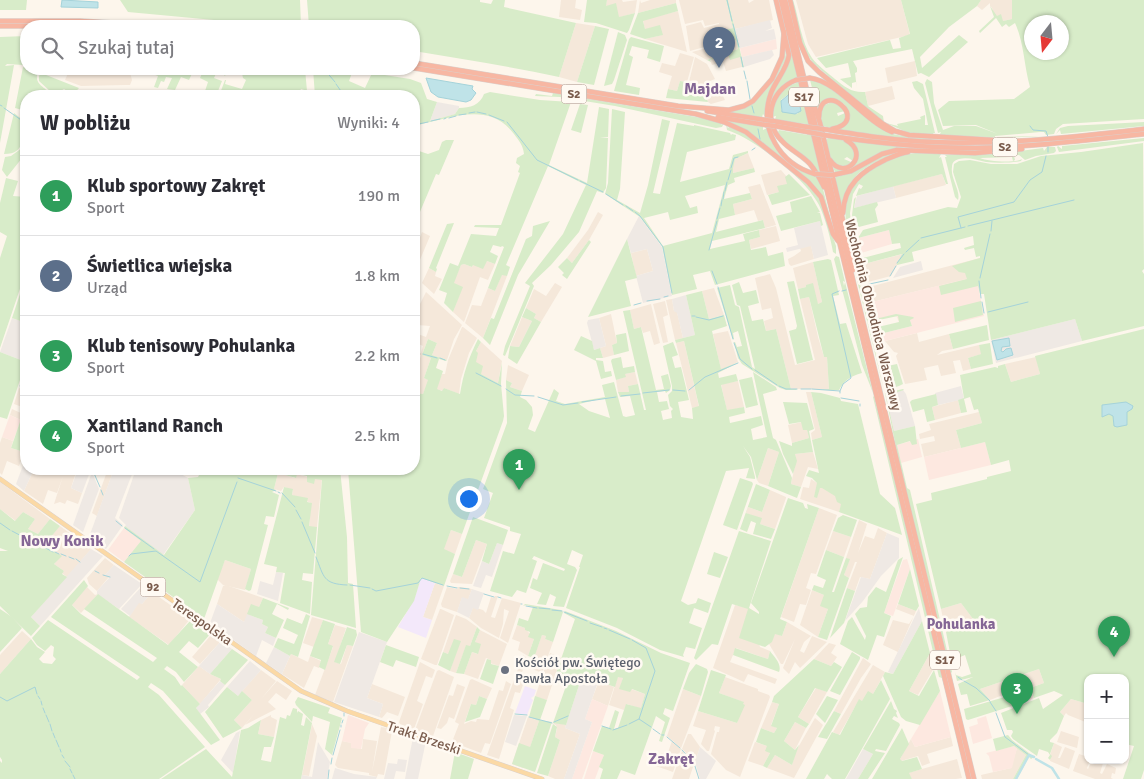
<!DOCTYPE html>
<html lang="pl">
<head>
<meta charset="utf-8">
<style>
  body { margin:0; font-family:Signika,sans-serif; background:#f7f7f7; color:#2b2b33 }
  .controls { position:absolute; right:15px; bottom:15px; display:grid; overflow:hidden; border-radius:10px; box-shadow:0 1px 4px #0004 }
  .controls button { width:45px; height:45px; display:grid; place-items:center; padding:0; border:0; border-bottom:1px solid #e1e1e2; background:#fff; color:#2b2b33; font:25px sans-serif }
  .compass { position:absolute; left:1024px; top:15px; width:45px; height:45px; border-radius:50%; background:#fff; box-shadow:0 1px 4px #0004; rotate:196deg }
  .you { position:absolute; left:468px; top:498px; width:18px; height:18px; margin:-12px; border:4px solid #fff; border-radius:50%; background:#1a73e8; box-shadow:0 0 0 8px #1a73e833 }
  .badge { display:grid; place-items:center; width:32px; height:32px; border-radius:50%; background:#2563eb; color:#fff; font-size:16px; font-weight:700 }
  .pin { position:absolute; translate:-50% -41px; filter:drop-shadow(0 1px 2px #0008) }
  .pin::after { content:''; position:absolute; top:26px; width:18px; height:15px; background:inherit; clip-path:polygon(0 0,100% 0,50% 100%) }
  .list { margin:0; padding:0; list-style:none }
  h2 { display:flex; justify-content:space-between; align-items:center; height:65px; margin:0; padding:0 20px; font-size:21px }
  h2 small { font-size:16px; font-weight:400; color:#7c7c81 }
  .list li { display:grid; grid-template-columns:32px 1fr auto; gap:15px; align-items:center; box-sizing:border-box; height:80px; padding:0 20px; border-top:1px solid #e1e1e2 }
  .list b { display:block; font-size:19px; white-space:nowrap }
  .list p { margin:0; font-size:16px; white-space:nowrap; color:#7c7c81 }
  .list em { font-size:16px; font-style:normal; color:#7c7c81 }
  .icon { flex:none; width:28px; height:28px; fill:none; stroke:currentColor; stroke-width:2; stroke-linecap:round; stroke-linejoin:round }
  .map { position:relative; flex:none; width:1144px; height:779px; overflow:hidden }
  .search { position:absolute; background:#fff; box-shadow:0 1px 4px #0004; left:20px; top:20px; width:400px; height:55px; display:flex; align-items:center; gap:12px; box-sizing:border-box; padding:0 18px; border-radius:20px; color:#7c7c81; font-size:19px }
  .panel { position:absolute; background:#fff; box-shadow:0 1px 4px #0004; left:20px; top:90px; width:400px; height:385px; border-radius:20px }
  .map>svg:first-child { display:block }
  .residential { fill:#f5e8da }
  .commercial { fill:#fde8e0 }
  .industrial { fill:#efe9e4 }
  .education { fill:#f3e8fa }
  .green { fill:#d8ecc9; fill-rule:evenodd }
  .water { fill:#bfe3e8; stroke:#a5d3da }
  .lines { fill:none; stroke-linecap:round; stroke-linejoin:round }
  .stream { stroke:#a5d3da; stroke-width:1 }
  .canal { stroke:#bfe3e8; stroke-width:2.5 }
  .major-casing { stroke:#dad1cd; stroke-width:5 }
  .highway-casing { stroke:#dad1cd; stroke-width:5.5 }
  .major { stroke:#fbd9a5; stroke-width:4 }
  .highway { stroke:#f7b7a3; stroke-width:4.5 }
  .highway-bridge-casing { stroke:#dad1cd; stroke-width:5.5; stroke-linecap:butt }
  .highway-bridge { stroke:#f7b7a3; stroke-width:4.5 }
  .worship-dot { fill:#6b7280; stroke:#fffaf3; stroke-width:2 }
  .labels { text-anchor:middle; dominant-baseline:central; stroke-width:5; stroke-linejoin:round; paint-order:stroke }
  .shield { fill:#fffaf3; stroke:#a28b7f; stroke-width:1 }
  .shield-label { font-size:12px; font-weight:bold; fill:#7a5c4d }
  .street-label { font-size:14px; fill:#7a5c4d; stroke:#fffaf3 }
  .worship-label { font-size:14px; fill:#5b616d; stroke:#fffaf3; text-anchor:start }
  .neighbourhood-label { font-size:15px; font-weight:bold; fill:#846695; stroke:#fffaf3 }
  .quarter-label { font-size:16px; font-weight:bold; fill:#846695; stroke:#fffaf3 }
</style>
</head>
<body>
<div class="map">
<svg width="1144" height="779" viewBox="0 0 1144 779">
  <rect width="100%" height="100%" fill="#fdf6ec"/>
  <g class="residential">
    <path d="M561,0h15l-1,8 7,2 -2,10 -21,-3z"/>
    <path d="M607,0h15l1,2 14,-2 -2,13 -33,9z"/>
    <path d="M640,0l1,3 9,-3h26v3l-38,10z"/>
    <path d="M679,0h47l7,28 -17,4 3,11 -29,8 -4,-25 15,-4 3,6 15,-4v-1l-14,3 -2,-6 -18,4z"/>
    <path d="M728,0h20l1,3 5,-3h15l4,20 -38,9z"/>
    <path d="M796,0h105l9,35 -94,22 -8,-13z"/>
    <path d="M981,0h31v19l-9,2 -9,-7 -2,-6 -2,-2v-3l-8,7 -5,-4z"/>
    <path d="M678,11l9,41 -42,-13 17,-4 -17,-5 -2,-10z"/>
    <path d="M576,23l19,3 -18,56 -18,-5z"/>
    <path d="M736,40l2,9 -31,11 -15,-8z"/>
    <path d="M680,53l14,4 -7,25 -7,-1 -3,10 -9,-2 4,-13 -13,-4 3,-9 13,3z"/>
    <path d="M728,54l12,3 2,10 -16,4 -3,-9 -11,3 -2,-5z"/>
    <path d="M695,57l12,7 8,15 -10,4 -2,6 15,-3 7,14 -14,4 -3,-2 -4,-8h-8l-8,-8z"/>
    <path d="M915,61l2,15 -29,7 -3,-15z"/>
    <path d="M70,69h59l3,11 -2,5h-4l-45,1 -16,-6z"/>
    <path d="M892,86l3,13 -27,7 -3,-14z"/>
    <path d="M748,153l6,15 -21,5 -1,-5 3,-9z"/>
    <path d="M781,170l6,7v7l-8,8 -12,3 -6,-20z"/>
    <path d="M942,174l4,11 -50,13 -3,-12z"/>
    <path d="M760,184l16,41 -11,3 -2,-8 -5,1 -4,-11 -19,5 -2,-11 19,-5 -4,-12z"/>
    <path d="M598,212l5,3 -14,25 -17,23 -5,-5 21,-28z"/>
    <path d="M776,226l4,15 -29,8 -2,-9 11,-3 -1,-7z"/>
    <path d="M422,232l8,4 -16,38v-35l5,1z"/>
    <path d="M811,245l3,14 -23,7 -2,-2 -1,-5 6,-3 7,-5 -1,-3z"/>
    <path d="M647,249l6,22 -17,5 -5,-23z"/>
    <path d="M903,254l-12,22 -23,6 -4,-18z"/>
    <path d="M980,258l-13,21 -99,24 -3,-15z"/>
    <path d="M487,261l8,3 -7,16 -8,-3 -16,45 -11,-10 9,-24 -9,-5 8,-18 3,-1 8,3 1,-2z"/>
    <path d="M813,262l9,40 -4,2 -12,-17 -8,2 -5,-21z"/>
    <path d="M429,268l7,4 -1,4 7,3 -8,15 -12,-11z"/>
    <path d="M502,274l5,2 -24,62 -18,-15 7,-18 9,1 7,-18 7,3z"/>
    <path d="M770,274l6,14 19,77 20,-5 -15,-61 9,-2 9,40 6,20 3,-1 2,33h-38l-15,-60 -10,2 -2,-10 9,-3 -2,-10 -9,2 -7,-32z"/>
    <path d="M555,283l7,4 -21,35 -7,-4 2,-4 -10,-6 8,-19 12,7z"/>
    <path d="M714,288l10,27 -15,4 -7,-28z"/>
    <path d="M426,292l36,33 -8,14 -7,21 -15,-5 5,-12 -9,-4 -6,16 9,3 -7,20 5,2 -6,14 -9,-1v-20l2,1 5,-19h-1l-6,16v-19l7,1 2,-7 -9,-4v-6l1,-3 11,4 4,-11 -12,-1 -4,-6v-9l4,-2z"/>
    <path d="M672,299l2,12 3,1 6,26 -8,2 -9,-40z"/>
    <path d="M665,301l3,14 -5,2 5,25 -5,1 -10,-39z"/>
    <path d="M651,304l9,39 -6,2 -4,-14 -7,2 -2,-6 -7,2 -4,-19z"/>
    <path d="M611,314l6,29 -5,2 2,10 -11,3 -3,-10 6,-2 -7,-28z"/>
    <path d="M522,317l10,4 -13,26 -9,-1z"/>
    <path d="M462,327h1l14,11 -8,15 -8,26 -2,15 -15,-6 -1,3 -7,-2 6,-15h3l3,-14z"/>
    <path d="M728,331l10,31 -17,8 -8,-36z"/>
    <path d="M917,333l2,9 30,-8 4,15 -11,2 -5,4 42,-10 3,9 -14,4 3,11 -8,2 -3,-11 -7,1 3,12 -15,3 -3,-11 -14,3 3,12 -22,4 -9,-28 2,-3 -4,-1 -9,-11z"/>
    <path d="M684,341l15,66 -7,1 -16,-65z"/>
    <path d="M481,342l21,19 -4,22 -17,-9 -5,-11v-12z"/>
    <path d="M1036,357l4,17 -29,8 -6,-18z"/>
    <path d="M508,365l21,10 -7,16 -12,-4 2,-4 -6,-3z"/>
    <path d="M635,372l3,12 -10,2 1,6h-11l-2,-12 9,-3v-3z"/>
    <path d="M738,381l6,26 -17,4 -6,-27z"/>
    <path d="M19,388l7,3v26l-4,-1 -1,4 -11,-5 2,-6 11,5 2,-6 -11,-4z"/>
    <path d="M806,392h5l11,45 -10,3 -1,-7 4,-3z"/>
    <path d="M958,400l3,13 -26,7 -3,-13z"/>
    <path d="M979,412l3,11 -26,7 5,18 -37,9 -3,-13 14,-3 -1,-5 -14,3 -1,-5 12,-4 -2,-6z"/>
    <path d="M802,422l5,8 2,8 -17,5 -4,-18z"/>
    <path d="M2,437l11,4 -2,7 13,4 -5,14 -12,-5 -5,14 -2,-2v-30z"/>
    <path d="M768,448l11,4 -11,34 -9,-3 -2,-3z"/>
    <path d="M813,452l5,17 -10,-2 -7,20 -10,-3 5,-23 -1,-7z"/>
    <path d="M34,469h23l-1,2 7,3 2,-5h12l-6,19 11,5 -4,11 -11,-4 -2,4 -5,-2 -6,2 9,-28 -6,17 -9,-3 -5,14 -19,-13z"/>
    <path d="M108,469h6l-17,47 -5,-3z"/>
    <path d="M279,469h8l-2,6 10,3 1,-4 12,3 -1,5 8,-3h7l-5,48h-8l2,-24 -19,-8 1,-5 -9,-3 -3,4 -7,-2z"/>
    <path d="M811,479l6,4 29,6 -7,23 -39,-13 3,-12 6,1z"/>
    <path d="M0,482l50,37 -12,15 -10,-5 7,-10 -12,-7 -7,9 -16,-12z"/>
    <path d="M770,490l16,7v1l-11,31 -15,-5 1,-5 -15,-6 2,-6 14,5z"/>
    <path d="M819,508l18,7 -21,59 -5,-1 -5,15 5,2 -5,15 -6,-1 -6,18 -13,-5z"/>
    <path d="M859,520l8,4 -9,29 7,-17 9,3 4,-11 9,5 -17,46 -10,-2 -5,14 -8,-3 10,-26h-2l-6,16 -5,-3 5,-15 -3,-2z"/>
    <path d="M60,526l31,23 -24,28 -5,-4 2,-2 -10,-7 7,-8 -18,-11z"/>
    <path d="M451,530l11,4 -7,20 -12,-4z"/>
    <path d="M833,531l18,6 -7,20 -18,-7z"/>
    <path d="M476,540l11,4 -15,40 -21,-1 -1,-2 3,-7 9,3z"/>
    <path d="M105,558l9,7 -9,10 4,2 -12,14 -8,-7 -2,-6z"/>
    <path d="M225,560l26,9 -6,21 -22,-5 -6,-6z"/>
    <path d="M435,583l9,3 -12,34 -9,-3z"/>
    <path d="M226,585l37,13 -4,9 -15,15 -27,-18 6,-18z"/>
    <path d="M87,587l8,8 3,-1 -17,19 -10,-9z"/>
    <path d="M447,587l11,2 -1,-2h4l11,2 -4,11 -6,-2 -5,14 -15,-5 -1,-3z"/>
    <path d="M812,590l12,5 4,14 -10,28 -18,-12z"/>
    <path d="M152,592l38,27 -21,26 -40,-28 10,-15 3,2z"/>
    <path d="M495,596h3l-7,21 4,1 7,-20 19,5 -13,40 -8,-5 9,-27 -5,-2 -1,15 -4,14 -18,-10 -12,-10 4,-11 10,3 3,3 5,-16 3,1z"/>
    <path d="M961,603l15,20 -30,9 -5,-23z"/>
    <path d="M898,604l18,7 -18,41 -15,-7 10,-25 16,4 5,-8 -18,-7z"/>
    <path d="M735,605l14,3 11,39 10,4 -2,8 -32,-11 -6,14 47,17 -2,5 -27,-10 -4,8 -31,-14z"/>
    <path d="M440,609h1l13,6 -17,50h-2l-14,-6z"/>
    <path d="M456,615l10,4 11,8 -7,19h-4l-10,27 -6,-2 10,-30 -12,13 -5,-2z"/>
    <path d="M312,617l11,3 -9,27 -11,-4z"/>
    <path d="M787,622l24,14 -7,6 -4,9 4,2 8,-17 15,6 -27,26 -5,-6 -6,12 -6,-6 12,-29 -12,25h-2l-12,-20 6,-11 7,3z"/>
    <path d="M335,625l11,3 -11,34 6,2 6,-19 6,1 -20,56 -18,-7 18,-48 -5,-3z"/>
    <path d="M517,625l8,3 9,11 -6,17 -10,-6 2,-8 -8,-3z"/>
    <path d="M480,630l27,14 -8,22 -9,-3 1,-3 -5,-2 -8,21 -14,-5 8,-22 5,2 -2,-12z"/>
    <path d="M22,631l9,8 -31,35v-19z"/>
    <path d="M212,634l9,7 -21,23 -8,-7z"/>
    <path d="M542,635l4,1 -1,3 8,3 -11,31 -12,-5z"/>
    <path d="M829,643l7,2 -5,8 6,4 -6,9 -17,-7z"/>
    <path d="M550,653l11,5 -14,42 -12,-3z"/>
    <path d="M930,653l4,15 -16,27 -9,-4z"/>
    <path d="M291,654l17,8 2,-6 11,5 -2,7 -5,-2 -10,22 -22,-14z"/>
    <path d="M523,655l4,3 -6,17 5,1 -6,17 -5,-1 -5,16 4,2 -15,49 -12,-4z"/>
    <path d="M863,658l8,6 -10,14 -20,36 -7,-3z"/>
    <path d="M420,662l15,8 -3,8 -6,-2 -9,25 6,3 -9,25 -14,-5 -1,-2z"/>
    <path d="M873,665l12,7 -12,22 -11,7 -3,-1 -20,35 -6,-3z"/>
    <path d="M199,666l11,8 11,5 -21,25 -18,-19z"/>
    <path d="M1039,669l5,14 -14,5 4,10 -22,8 -4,-10 14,-5 -1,-3 -31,12 -10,-11z"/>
    <path d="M261,670l15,11 -15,18 16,-18 15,10 -6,9 -10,-7 -8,9 8,7 -31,16 10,-12 -13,15 -8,-8 18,-20 -10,-9z"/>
    <path d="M439,670l15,7 -21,59 -18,-6 22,-59z"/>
    <path d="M618,676l5,2 -3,11h11l14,5 -4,15 -14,-5 -3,6 -15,-5z"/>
    <path d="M725,677l33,12v2l11,4 1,2 -30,80 -14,-7 -15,-16 6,-22h2l1,-5 -5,-1 -1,4 1,1 -6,20h-2l-6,-7 5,-14 -13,-4 5,-15 39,12 6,-21 -24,-9z"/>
    <path d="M472,679l20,9 -5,11 -8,-3 -3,9 -5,-1 -7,20 7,-3 5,1 1,-3 12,1 10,-30 4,1 3,-10 5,3 -21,60 -5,-1 -4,10 -29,-11 7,-18 -4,-2 15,-42z"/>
    <path d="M599,681l15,6 -6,19 -16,-7z"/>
    <path d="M372,684l33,13 -7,19 -11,-4 -5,6 -3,-1 4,-13 -16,-6z"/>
    <path d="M457,684l8,3 -11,32 -5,-2 -2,6 -6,6 -4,-1 12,-33 4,1z"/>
    <path d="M816,688l11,4 -18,32 -11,-7z"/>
    <path d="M683,689l18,7 -20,52 -14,-12z"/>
    <path d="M1071,699l17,5v19l-20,-8 -2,-2 -2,3 -4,-4z"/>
    <path d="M772,702l7,2 -8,21 6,3 -3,5 -13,-5z"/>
    <path d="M271,715v2l6,3 -3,17 -16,-3 3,-14z"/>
    <path d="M528,717l11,4 -16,47 -11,-4z"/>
    <path d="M815,718l8,7 -29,53 -27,-10 8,-13 17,10 4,-14z"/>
    <path d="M555,722l11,3 -1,3 15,6 -16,45h-9l-7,-3 12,-36 -5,-3 2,-8 -1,-4 -3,-1z"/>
    <path d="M795,722l11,6 -11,22 -11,-9z"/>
    <path d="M312,724l5,12 -8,40 -7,-1z"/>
    <path d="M381,727l11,2v2l-8,44 -6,-1 -1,3 -8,-2v-2l-31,-5 -3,-3 7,-24 10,2 -1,4 11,2 1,-10 14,2 -5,31z"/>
    <path d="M1061,731l18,6 -2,11 -20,-6z"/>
    <path d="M688,734h3l9,13 -5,15 -13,-13z"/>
    <path d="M951,737l2,9 -26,8 3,9 -8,3 -4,-10 -17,5 -1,-2 11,-20 4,8z"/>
    <path d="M672,741l9,8 -8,23 -17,-6 5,-13 6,2z"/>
    <path d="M755,742l12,4 3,7 -7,13 -15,-5z"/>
    <path d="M1054,743l8,4 -4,11h2l5,-11 10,4 -6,18 -19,-8 1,-5 -1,-1z"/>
    <path d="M1017,748l9,7 -13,24h-31l-1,-4 30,-7z"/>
    <path d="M682,751l12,13 -5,15h-17z"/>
    <path d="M1079,754l9,3v3h2l-3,8 1,1 4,-9 11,3 -3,10 2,1 5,-10 9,4 -1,6 -3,-1 -1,5 2,1h-18l-22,-8z"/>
    <path d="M957,759l5,19 -6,1h-44l-4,-6z"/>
  </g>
  <g class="commercial">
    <path d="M776,39l1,10 -35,8 -2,-9z"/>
    <path d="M889,230l3,14 -31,9 -3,-15z"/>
    <path d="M978,276v10l6,30 -99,25 -9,-6 36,-9 -2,-6 -11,2 -3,-7 -24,6 -4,-18z"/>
    <path d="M10,415l11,5 -8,21 -11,-4z"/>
    <path d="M918,439l4,18 -21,6 -4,-18z"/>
    <path d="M985,442l6,23 -62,15 -5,-23z"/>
    <path d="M124,528l18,13 -18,21 -16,-12z"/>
    <path d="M907,559l3,10 -17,47 -9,-3 19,-53z"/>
    <path d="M940,691l11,46 -36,10 -4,-8z"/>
    <path d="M592,699l16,7 -26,73h-10l20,-57 -7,-3z"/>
    <path d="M348,715l21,8 -4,6 -4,20 -10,-1v-5l-9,-2z"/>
    <path d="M986,716l6,22 -19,6 -4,-17 9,-3 -1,-5z"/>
    <path d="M1014,746l3,2 -5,20 -19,4 -4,-16 -3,-3z"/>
    <path d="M593,751l11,4 -9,24h-11z"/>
  </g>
  <g class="industrial">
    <path d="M770,20l2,8 -7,3 9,-2 2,10 -36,9 -5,-19z"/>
    <path d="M772,50l2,5 -4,4 -26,8 -2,-10z"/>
    <path d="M437,102l22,4v2l-4,6 -25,7z"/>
    <path d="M893,186l3,12 -42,10 3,-12z"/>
    <path d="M639,216l23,31 10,49 -29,7 -7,-27 17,-5 -6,-22 -16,4 -4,-14z"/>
    <path d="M820,221l8,34 -14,4 -3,-13 -24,6 -1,-4 12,-3 -4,-17z"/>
    <path d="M921,261l2,9 -30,8 7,-11z"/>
    <path d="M686,295l9,40 -12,3 -6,-25 -3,-2 -2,-12z"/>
    <path d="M12,318l14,5v39l-26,-10z"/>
    <path d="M599,318l7,28 -12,4 -7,-27 1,-3z"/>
    <path d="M1075,319l7,22 -86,22 -5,-23z"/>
    <path d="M961,386l3,13 -26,6 -3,-12z"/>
    <path d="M903,390l3,4 9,32 -21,5 -8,-35z"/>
    <path d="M25,460l1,1v8h8l-10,22 -8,-7z"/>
    <path d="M78,469h13l-9,24 -11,-5z"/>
    <path d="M114,469h20l-19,49 8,7 -17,24 -17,-12z"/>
    <path d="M136,469h36l16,9 7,32 -32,45 -38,-29 1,-1 -7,-7z"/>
    <path d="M92,472l7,17 -16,43 -10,-7z"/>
    <path d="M887,533l12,5v20l-18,18 -18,25 -18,20 16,-44 9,2z"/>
    <path d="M497,543l6,2 -11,32 -6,-2 -5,13 -8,-2 9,-25 7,3z"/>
    <path d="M91,549l12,7 -63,70 -9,-9z"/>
    <path d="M114,565l28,19 -23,25 -22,-15v-3l12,-13 -4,-3z"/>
    <path d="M276,572l7,1 -5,28 -21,-7 3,-13 13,4z"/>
    <path d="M143,585l9,7 -10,12 -3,-1 -9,13 -9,-7z"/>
    <path d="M472,589l12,4 -6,17 -5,-2 -4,10 -12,-6 5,-15 6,2z"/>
    <path d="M217,604l27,18 3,-8 16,6 -1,4 6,3 -3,6 11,5 -3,8 -11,-6 -6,16 -46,-33z"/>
    <path d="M919,608l3,13 -29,53 -5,-2z"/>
    <path d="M359,632l28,10 -20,56 16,6 -4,13 -45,-15z"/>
    <path d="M221,641l11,8 -22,25 -11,-8z"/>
    <path d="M274,647l16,9 -8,18 -16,-11z"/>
    <path d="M250,661l11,9 -23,26 -11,-9z"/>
    <path d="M582,676l16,6 -13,37 7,3 -20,57h-8l16,-45 -15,-6z"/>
    <path d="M220,681l5,4 -17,20 1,2 -9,7 -4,-6z"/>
    <path d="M514,715l13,1 -11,30 -11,-4z"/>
    <path d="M240,731l-7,42 -12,-13 15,-27z"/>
    <path d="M413,737l13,4 -8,38h-13z"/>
    <path d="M318,742l12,20 -3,17h-26l1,-4 10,2z"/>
    <path d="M700,747l16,14 -10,18h-6l-5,-17z"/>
    <path d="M863,749l10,5 -15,25h-12z"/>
    <path d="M398,759l9,1 -2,12 -9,-1 -2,8h-10l4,-16 9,1z"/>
    <path d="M335,768l19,6 23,3 -1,2h-44z"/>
  </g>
  <g class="education">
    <path d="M421,578l14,5 -12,34 9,3 -6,18 -28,-11 16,-27z"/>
    <path d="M525,686l11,4 -2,6 -3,2 2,2 -6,15 -12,-2z"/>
  </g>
  <g class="green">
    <path d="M0,0h27l-1,10h-26z"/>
    <path d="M120,0h180l1,26h-46l-41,-6 -86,-8z"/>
    <path d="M307,0h173v2l11,2 2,-4h12l-1,7 72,16 -17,54c-47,-10 -96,-18 -145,-26v-25h-105z"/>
    <path d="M587,0h20l-1,6 10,-3 3,14 16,-4 -6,17 -2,3 -31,-10 -12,-1z"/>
    <path d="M726,0h2l16,67h-2l-2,-10 -10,3 -2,-6 -18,6 1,2 -4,-2 31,-11 -2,-9 -15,4 -2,-1 -3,-11 17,-4z"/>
    <path d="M778,0h1l42,174 -36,-32 -8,-10h1l1,-2 29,5 -2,-11 -31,-4 1,-4 -4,1c-1,-14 11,-30 24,-34v-4l-10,4 -17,24 3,-12 17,-34zM794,90c5,6 9,19 3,24l-16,-4v-10z"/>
    <path d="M791,0h2c6,18 8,42 19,58 6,8 15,14 23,21 10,8 17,14 30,13l3,14 15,10 1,7 -71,-60 -11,-17z"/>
    <path d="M901,0h80l-4,6 -28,21 -29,30 2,11 37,-33 9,7 -39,35 -8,-4 -3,1 -6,-25 -59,12 4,7v4l-2,1 2,16 -1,-7 -4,1v5l-12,-9 11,-2 -3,-14 -22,5 -9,-10 73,-18 3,9 8,-1 -2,-10 11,-4z"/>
    <path d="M1012,0h132v119l-81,5 -7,5 -2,5 -8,1 -2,-3h-4l-45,4v1l47,-1c-34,3 -68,0 -103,0l2,-4 -3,1 -13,-50 2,-4 5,3 2,21 9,27 11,-4h22l22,8 -22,-9 -33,1 -5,-16 11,-9 65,-2 16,-12c-6,-21 -6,-45 -15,-64l-6,4 -3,-3 -4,3 -6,-9 -16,15 -1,-2 15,-14 -4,-11 7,10 4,-2 2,7 9,-2zM1032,22h30v30h-30z"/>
    <path d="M676,3l2,8 -35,10 2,8 15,-4 3,10 -18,4 -15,-5 8,-21z"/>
    <path d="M595,26l14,3 -15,56 -17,-3z"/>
    <path d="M618,32l7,3 2,5 -13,40 -2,4 -8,2z"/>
    <path d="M26,36v28l-3,1 -16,-1 -2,2 9,-1 -14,78v-106z"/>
    <path d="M631,37l33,9 -4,16 -13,-4 2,-8 -17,-4 -3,9 4,2 -7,28 14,3 -1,7 -25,-4 15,-52z"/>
    <path d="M785,43l1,16 -15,30 -5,29 -3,-4 -1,3 -32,-4v-2c29,-1 55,-41 55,-68z"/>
    <path d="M23,67l15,5c-5,13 8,14 13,24h-25v15l-11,-3z"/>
    <path d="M152,69h42l-5,11 -8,-3 -6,13 -8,-1 5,-11 -6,-1 -2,5 -3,-1 -3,7 -4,-1 4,-11 -8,-3z"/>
    <path d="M204,69h14l-4,9 8,3 -6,15 -10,-1 2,-3 -3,-1 3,-9 -8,-4z"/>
    <path d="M227,69h78l2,22 -6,-2 -3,7h-23l-11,-5 -3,5h-42l6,-16h1l-1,4 17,5 4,-9 -3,-2 -1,-5h-12l-6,3z"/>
    <path d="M313,69l40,1 -4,11 16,7 7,-15 38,6 11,4 6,16 10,3 -7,19 25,-7 4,-6c11,0 21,-3 25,-14l6,-2 50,8 31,2 -22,63 38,18 12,-76 10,2 -1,28h-8l8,1 -2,50 -3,5 -6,-2 -18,41 -28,33 -19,18 2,3 -29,70 -2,-1 2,-9 25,-60 -5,-3 38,-49 23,-49 -38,-19 -42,99 4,2 -3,9 -5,-1 -7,16 -7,-3 16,-41 -2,-1 -1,1 -8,-2 -3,7 8,4 -3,8 -8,-3 -4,8 -10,-4 -1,2 -8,-3 -3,1 -7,18 9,4 -10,25 -9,-9 3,-10 -8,-3 11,-27 8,3 13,-32 25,2 3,-8 -25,-1 1,-2h26l19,-52 -2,-1 2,-6 -4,-3 1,-5 7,-4c-1,-9 -5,-13 -10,-20 -25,-33 -62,-16 -96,-9l-4,12v-41h-99z"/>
    <path d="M41,73l38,15 -7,8h-19l1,-1 12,-1 1,-3 -3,-2 -5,3h-8l-12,-11v-5z"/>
    <path d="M810,80c23,2 53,39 74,50 18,10 37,4 53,11l-56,-5 -44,-6 9,-6c3,-12 3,-20 -11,-25l-16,8 -1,4z"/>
    <path d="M680,81l7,1v4l11,2 -2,6 9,1 3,7 -42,-4 2,-9 9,2z"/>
    <path d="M917,81l6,3 12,49h-2l1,2 -23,-1 -25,-11 12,3 -1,-2 24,-5 -1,-2 5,-2v10h3l-5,-26 -9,-11 -2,-6z"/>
    <path d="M553,93l155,26 14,4 -1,2 3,-2 -2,4 -6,1 -101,-22 -55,-9 -25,-1 1,-2 16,2z"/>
    <path d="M835,102l10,9 -8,2 1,3 7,-3v6l-2,5 -12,4 -8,-2 3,14 2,-2c16,2 21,1 28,16l-3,7 -6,-4 -3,2 7,3 -1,3 -10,2c-2,-2 -7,-5 -9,-7 -3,-5 -4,-14 -5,-20 -4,-14 -14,-36 9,-38z"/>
    <path d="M580,104l8,1 -7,28 -10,-3z"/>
    <path d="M612,109l13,3 -5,77 -3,11 23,13 8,-28 14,-66 8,2 -17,72 7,1 17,-71 17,3v-1l36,8 1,2 1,-1 4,1 -1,5 -48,12 -7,30 49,-13 4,-14 15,-4v2l-13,6 -2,9v5l21,-5 1,4 -21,6 1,4 -7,3 -4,14 26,-6 2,6 -19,5 2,11 -16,4 -3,13 47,-12 2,8 -53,13 -2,8 35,-8 -2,-7 16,-4 1,7 -11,3 2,10 15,-3 2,9 15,-4 2,14 -70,19 -5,-14 -17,4 4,14 -25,6 -10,-49 -22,-29 -35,-23 3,-11zM725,185l-13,48 -49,13 -19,-28 24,-6 2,8 28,-7 -1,-7 -7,2 -5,-12z"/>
    <path d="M14,113l10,8c-4,14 4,33 -20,33z"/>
    <path d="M728,121l35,6v3l4,-2c5,25 25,42 50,48l6,13 11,44 -13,-37 -63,-56 -31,-18z"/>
    <path d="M1144,122v4l-83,8 -1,-4 -4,4 4,-6 8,-2z"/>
    <path d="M726,124l2,4 2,-2 13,6 68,54 8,11 17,49v8l-3,-2c-2,-12 -8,-35 -14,-47 -13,-26 -64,-66 -92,-75z"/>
    <path d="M1144,138v3l-85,11 -2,-5 1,-1 4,3v-3z"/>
    <path d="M446,140h8l-15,35 -3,-1 -22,52v-63l5,-12 9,3 11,-4 3,-8z"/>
    <path d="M850,141l57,6 -11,2 -42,19 -18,6 -6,-13 3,4 16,3 9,-17 -3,-6z"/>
    <path d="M1143,143l1,126 -2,2 2,3v52l-62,15 -7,-22 -84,21 -7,-46h-4l-2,-8 -37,9 -2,-9 28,-7 -2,-6 -6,-1 -7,-6 28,-8v-2l-4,1 -2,-9 -9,2 -1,-2 10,-3 -1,-9 -61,16 2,9 -17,4v-2l5,-9 -38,10 -1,-6 38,-10 -1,-5 -8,1 -3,-14 -31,8 5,-8 85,-23 9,1 4,-11 -8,-25 1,-8 5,-3 11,-1 21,4h26l24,-8 40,-4z"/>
    <path d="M1047,147h8l1,4 -2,2 -18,3 -11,4 -6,-5 -5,1 1,4 -2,1 -1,-4 -32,1c8,4 37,5 42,1l-1,2c-11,2 -24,2 -35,1 -9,-2 -18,-5 -27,-3 -4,1 -7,3 -7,8 -2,11 9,24 6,33l-3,-3 -10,-40h2l-2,-2 52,-1 46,-6 1,3z"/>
    <path d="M22,148l4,5 -19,24 -5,-7 3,-13 6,-1z"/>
    <path d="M901,151c-17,8 -42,15 -51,34 -4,6 -6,15 -8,22l-7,-28 1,1v-3c25,-4 40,-23 65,-26z"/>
    <path d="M916,153l25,1 -2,4 2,-1 7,27h-2l-4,-10 -86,22 3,-8 2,1 2,-3 -4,-2 -6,10 -3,19 1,12 4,8 -1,10 5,23 1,18 24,106 -27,-110h2l-1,-6 -1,5c-5,-31 -22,-69 -2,-97 4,-4 11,-8 15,-12 13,-9 30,-16 46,-17z"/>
    <path d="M789,174l21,21 -38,10 -4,-10 11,-3 -2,-6 10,-2 -2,-7z"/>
    <path d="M6,178l12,3 -5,15 13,1v74l-26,77v-90l7,-22 -7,-4v-29z"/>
    <path d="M811,196l9,16 -3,1h3l3,12 -2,1 -1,-5 -39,10 -5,-15 16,-4 -2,-10z"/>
    <path d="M856,197l-2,11 23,-6 1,3 -3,4 3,13 -23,6 -3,-13 2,-16z"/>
    <path d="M550,221l-32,54 -28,70 -7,-7 8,-20 3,1 32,-80 6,-3 1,-10z"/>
    <path d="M454,223l-18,45 1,1 -1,3 -7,-4 18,-44z"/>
    <path d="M627,239l10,39 -12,3 6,25 -43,11z"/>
    <path d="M589,240l2,2 -24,37 -5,-4 2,-2 -6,-6 9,-9 5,5z"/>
    <path d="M836,256l3,1 6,25 -2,-1 1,5 1,-4 28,111 -11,-28 -28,-106z"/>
    <path d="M828,259l3,1 8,35 -6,1 7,28 6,-1 16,50c-12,3 -18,8 -23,17h-26l16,-1 -2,-32h-3l-15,-60 -9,2 -2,-10 8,-2v-2l7,-2 5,21 4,-2 -9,-40z"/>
    <path d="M26,276v47l-14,-5z"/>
    <path d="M794,281l19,79 -16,4 -8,-33 7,-2 1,-3 -10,-44z"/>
    <path d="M739,282l4,11 13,-3 3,13 -11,3 4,15 11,-2 3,12 10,-2 15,60h6l-1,1h-10l-6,-2 -38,-24 -4,-6 -4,-16h1l2,5 5,-1 -4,-15 -5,2 1,6h-1l-16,-51 13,-3 5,20 4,2 13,60 3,2 -15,-63 -3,-1 -5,-20z"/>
    <path d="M702,291l7,28 15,-4 3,11 -15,5 9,38 18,-7 -21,11 1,5 17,-4 2,7 -17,4 6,25 17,-3 1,6 -16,4 1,6 31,-7 2,9 -12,4 2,11 14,-3 -14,-65 23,15 1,3 -14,4 10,44 3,2 16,38 -1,6 10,3 -4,11 -29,-12 11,-34 -11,-4 -11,32 -6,-23 -8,-11 7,11 5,20v2l-9,-1 3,-10 -23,3 -45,130 7,4 8,-2 2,-5 13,5 -3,10 -14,-5 -5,15 13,5 -7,21 -9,-2 -3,8 1,2 -24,-7 -43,-22 -51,-20 14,-41h-1l4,-12 -11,-5 -5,14 8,3 2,3 -13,37 -11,-1 3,-9 -6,-3 -4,11 -9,-1 5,-11 -12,-5 3,-10 4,2 6,-17 21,8 1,-2 -31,-13 -2,3 5,2 -11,32 -9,-3 -5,7 -22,-6 13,-40 11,3 7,-20 -11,-3v-4l-26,-9 9,-25 -10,-4 24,-66 -1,-43 6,3 -2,4 12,4 -2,6 6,3 6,7 1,8 -5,14 7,3 19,-43 5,4 -3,8 9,3 40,-7 -3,-12 12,-3 9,34 3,1 9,-2 -5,-19 -10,1 -2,-5h11l-1,-6 10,-2 6,26h2l-23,-99 7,-1 4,19 7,-2 15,63 8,-1 -3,-13 7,-2 3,12 -1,4 -4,3 -1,-2 -8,1 2,10 8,-1 2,8 -8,2 2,9 9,-2 -1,-7 2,-2 -3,-3 -2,-11 4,-4v-5l-9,-40 10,-4 5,13 -6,2 3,11 6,-1 8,33 -11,2 3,15 12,2 -1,-11 7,-2 -15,-65 -8,2 -1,-3 20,-5 -9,-40zM600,399h5l5,19 -21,-7 -10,-7z"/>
    <path d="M981,301l2,14 -28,7 -2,-14z"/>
    <path d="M526,308l10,6 -2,4 7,4 -24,42 -9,-6 2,-12 9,1 13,-26 -10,-4z"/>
    <path d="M896,314l17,3 1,1 -4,2 2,6 -36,9 -2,-7 25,-6 -1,-6 -24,5 1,6h-2l-2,-7z"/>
    <path d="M987,325l2,15 -36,9 -4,-15z"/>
    <path d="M1144,329v441l-3,9h-18l11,-33 -9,-2v-66h-37v26l-17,-5 -11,13 4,4 -7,17 -7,7v2l4,1 -4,11 2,2 -2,4 -2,-2 2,-3 -2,-3 -9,-3 -2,7 -24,-17 -2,-3 2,-4 -1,-2h-5l-6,-17 38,-15 4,11 20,-14 -9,-4 -20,7 -4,-10 14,-5 -5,-14 -59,20 10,11 -20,6 -3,-12 -6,1 -3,-11 15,-7 -16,4 -2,-9 1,3 6,2 9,-3 -6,-19 -10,4 -4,-1 -5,-26 30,-9 -15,-20 -20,6 -25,-105 16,-4 -1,-7 56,-14v-2l24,-6 -2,-11 -18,5 -6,-23 -24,6 -5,-18 26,-7 -4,-14 -4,1 -4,-13 -6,2 3,13 -6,1 -3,-13 6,-2 -4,-23 35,-8 3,1v-2l7,-2 6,18 29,-8 -5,-18z"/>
    <path d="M626,333l3,18 -15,4 -2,-10 5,-2 -1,-8z"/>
    <path d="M581,336l11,5 2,9 6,-2 3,10h-7v2l7,1 2,11 6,-1 1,5 -11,3 -5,-18 -22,-11z"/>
    <path d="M428,339l9,4 -5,12 15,5 -1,1 -7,-2 -3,9 7,3 -6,18 5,2 2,-3 16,6c3,-20 9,-37 18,-55l3,3 -5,9 2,2 -2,9 7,4 -2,8 17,9 4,-20 -1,21 3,32 -1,5 -41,113 -11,-4 -7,19 11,5 -11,32 -23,-8 -7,23 -27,41 -26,-10 -13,-163h66v-61l6,-1 -3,-6 -1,-8 7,1 5,-14 -4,-2 7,-20 -9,-3z"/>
    <path d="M990,343l3,21 -22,5 -3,-11 13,-4 -2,-9z"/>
    <path d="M0,352l26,10 -19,57 -7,-2z"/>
    <path d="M621,357l2,11 11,-2 1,6 -10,2 1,3 -10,3 -5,-19 1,-2z"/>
    <path d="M897,364l6,20 -4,2 -10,3 -6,-22z"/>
    <path d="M752,377l6,28 -12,3 -7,-28z"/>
    <path d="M903,389l1,1 -18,6 8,35 21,-5 2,18 -5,1 -2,-4 -13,4 10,43 3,2 42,182 -1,1 5,25 -57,-236 -14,-69z"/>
    <path d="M811,392l10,1 19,5 1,3 17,3 22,90 15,14 7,27 -63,-23 2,-8 -4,-2 -2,-6 -13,-8h-2l-3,10 -3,-1 3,-14 -5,-5 -6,-2 3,-6 10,3 -7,-33 10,-3z"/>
    <path d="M936,394l2,11 -6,2 3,13 -8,2 -3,-13 -11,3 -3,-10 2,-2z"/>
    <path d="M874,396l74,304 -6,-22 -3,-1 -66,-280z"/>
    <path d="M783,402l24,1 7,26 -5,2 4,21 -18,2 2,7 -4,13 -10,-20 -4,-13 13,5v-3l17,-5 -2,-8h-4l-2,-8 -12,2z"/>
    <path d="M22,416l4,1v28l-2,7 -13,-4z"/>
    <path d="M202,469h77l-5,20 2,1 -4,2 7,3 -5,22 -8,-1 -2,8 4,1 -17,65 -2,1 -4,-2 6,-20 -26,-9 -21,59 -80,-57 17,-21 -17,-13 1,-2 39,29 31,-45 -7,-32 10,-1z"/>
    <path d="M286,469h54l7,68 1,46 5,1 3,44 -45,-13 11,-135 -7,-1 -1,5 -7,-2v-6l-10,-2 -1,4 -11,-3z"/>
    <path d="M740,478l12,4 1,2 -16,46 -14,-5z"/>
    <path d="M756,484l14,6 -8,22 -14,-5 -2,6 16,5 -2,6 15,5 -4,10 -18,-5 3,-11 -5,-2 -4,11 -7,-3z"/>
    <path d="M284,487l9,2 -1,6 16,3 -1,4 5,1 -3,23 8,1 -4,47 -10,-1 -1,7 10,2 -2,32 -30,-11 5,-30 -9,-1 1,-5 -13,-3z"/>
    <path d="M788,498l15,5 2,5 3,1 -1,-5 12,4 -39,111 7,3 -5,14 -7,-2 -3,8 -7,5 -26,-9 9,-29 -16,-5 -14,41 -6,-1 -16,16 -2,-2 45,-127 32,10 -22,67 10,6v-2l-8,-9z"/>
    <path d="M0,509l15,12 8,-9 12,7 -7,10 10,5 12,-15 10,7 -16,19 18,11 -8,8 10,7 -2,3 5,3 -36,40 9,9 -9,10 -31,-30v-55h8l-8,-3z"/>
    <path d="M843,515l14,5 -6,17 -18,-6 5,-13z"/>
    <path d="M473,517l35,13 -5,15 -6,-2 -8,21 -7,-3 5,-17 -11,-4 -14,37 -9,-3z"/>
    <path d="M826,550l18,7 -12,35h2l12,-34 4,1 -6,16 5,3 -22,62 -9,-3 10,-28 -8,-3 4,-11 -12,-5 2,-5 9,3 3,-8 -9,-4z"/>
    <path d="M714,552l14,5 -8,21 -13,-4z"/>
    <path d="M903,557l-19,56 7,3 -7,21 -7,-2 -9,25 -28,-16 8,-23 4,-4 13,23 1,-4 -11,-22 5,-6 7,-1 1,-10 8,-10 10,5 12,-32z"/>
    <path d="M910,569l9,37 -3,5 -18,-7z"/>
    <path d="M84,580l4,6 -16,19 9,9 72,48 4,-4 -73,-49 14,-15 70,51 23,-25 20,13 -13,15 -9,-7 -10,11 19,15 -14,15 -8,-10 -9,-6 -3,3 11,8 6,9 1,-1 18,19 -4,4 24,32 -9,5 -48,-54 -12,-8 -3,4 11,8 46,52 -46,32h-159v-18l2,2v-3l-2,-3v-83l31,-35 6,8 8,5 -6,7 4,4 9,1 4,-5 -3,-3 1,-9 -3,-2 -6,6 -8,-6 -5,-7 16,-18 89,60 3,-3 -89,-60z"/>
    <path d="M847,588l8,3 -11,32 -14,15z"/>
    <path d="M263,598l26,10 -1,2 -11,-6 -5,10 12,6 -8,18 -11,-5 3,-6 -6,-3 1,-4 -16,-6 4,-10 8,3z"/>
    <path d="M525,604l36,6 2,2 -10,30 -8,-3 1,-3 -4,-1 -8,23 -6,-2 6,-17 -6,-2 2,-5 -5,-2v-2l-8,-3 2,-7 9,3 5,-14 -7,-2 -3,1z"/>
    <path d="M0,609l12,8 10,11 -22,24z"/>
    <path d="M565,611l51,20 45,22 29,10 -17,48 -8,-3 -2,6 7,4 -8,24 -3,-1 6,-19 -9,-6 -21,59 -14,-5 -4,9h-17l3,-10 -4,-2 5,-12 -11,-4 9,-25 7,2 6,-18 4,2 -5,17 4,-1 8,-24 15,4 4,-14 -13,-5 -2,3 -11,-3 4,-11 -5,-1 -3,10 -33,-11 -16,49 -13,-2 13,-37 -13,-4 22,-63 -11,-6z"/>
    <path d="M306,614l4,2 -12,41 -7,-3 -1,2 -16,-9 4,-9 16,6 4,-9 -15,-7 4,-10 15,6z"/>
    <path d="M323,620l12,4 -7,20 5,2 -8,24 -6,-3 2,-7 -11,-4z"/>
    <path d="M922,621l8,32 -21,38 10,5 15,-26 6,21 -20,34 -14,-4 -5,-4 -18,-41 2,-4 8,2z"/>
    <path d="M347,627l9,3 1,5 -4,11 -6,-1 -7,19 -6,-2z"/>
    <path d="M477,627l3,3 -5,12 6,2 -3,10 -6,-2 -8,22 -8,-1 10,-28 4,1z"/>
    <path d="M454,639l7,2 -11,30 -12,-6 5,-13 5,2z"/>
    <path d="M386,645l33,12 -3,10 -20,-7 -3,7 -13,-5z"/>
    <path d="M735,648l33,11 2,-8c5,7 12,13 9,21l-46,-17z"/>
    <path d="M232,649l16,11 -23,25 -5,-4 1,-2 -11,-5z"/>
    <path d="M852,652l8,5v2l-20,36 -10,-4z"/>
    <path d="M487,659l4,1v4l8,2 -6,18 -13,-5z"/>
    <path d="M814,659l17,7 3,-4 8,5 -15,25 -12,-4 -17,29 11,7 -3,4 -11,-6 -11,19 11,9 4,-5 -7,20 -17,-10 -8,13 -4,-2 7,-13 -5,-2 2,-5 -11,-4 5,-14 13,5 3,-5 -6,-2 8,-22 -7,-2 2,-6z"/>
    <path d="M696,664l11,5 1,3 -7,24 -18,-7 6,-16z"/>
    <path d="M711,670l15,5 -7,18 25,9 -1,2 2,1 -8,18 -39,-12z"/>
    <path d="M881,680l9,19 -45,80h-13l-5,-5 -3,5h-18l26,-47 8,3 19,-36 3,2 6,-10 5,3z"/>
    <path d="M227,687l11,9 4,-5 10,9 -18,20 8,8 -19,10 -18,-26z"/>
    <path d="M479,696l8,3 -7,18 -15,5 6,-18 5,1z"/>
    <path d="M535,696l12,4 -7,20 12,2 -17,50 -23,-8 7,-21 11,4 9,-26 -10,-4z"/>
    <path d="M827,696l11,4 -13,23 -9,-9z"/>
    <path d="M1008,696l4,10 -44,14 -2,-1 -2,-10z"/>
    <path d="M298,697l32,11 -2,5 14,5 -10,37 -7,-6 5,-27 -17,-6 -1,6 -16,-17 -1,-3z"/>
    <path d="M891,701l3,8 3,2 -1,2 2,5 -4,-2 -2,3 7,4 1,2 -14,26 -10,-2 -1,2 10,2 -17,26h-10l15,-25 -10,-5z"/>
    <path d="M293,708l4,1v4l1,-2 5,3 -2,11 3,1 2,-9 6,6 -11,56h-140l45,-30 26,28 9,-47 7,-2 13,-8 -3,14 16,3 -3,10h-7l-3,13 10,2 9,-45 6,2 1,-4 3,1z"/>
    <path d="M834,711l7,3 -14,25 -9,-2z"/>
    <path d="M553,724l4,3 -2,10 5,3 -12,36 -11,-3z"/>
    <path d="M902,728l7,16 -9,15 2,2 15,-4 5,12 -13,4 3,6h-40z"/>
    <path d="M1008,735l4,5 22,17 -3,2 -2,-2 -12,22h-4l13,-24 -12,-9 -18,5 -3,-12z"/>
    <path d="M455,752l19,7 -6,20h-18z"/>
  </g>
  <g class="water">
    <path d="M62,0l36,2v6l-37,-1z"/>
    <path d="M426,78l47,8 -1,3 4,4 -5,7 -5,2 -28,-5 -7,-5z"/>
    <path d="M793,91l4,2 4,18 -6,3 -13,-2 -1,-11z"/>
    <path d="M1009,338l1,8 -8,1 -1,4 2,1 3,-3 5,-1 2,7 -16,5 -5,-19z"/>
    <path d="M1126,402l7,4 -1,3 -5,3v13l-10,2 -3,-1 -1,-10 -4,-2 -7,3v-12z"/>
  </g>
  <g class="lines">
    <g class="stream">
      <path d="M727,0l5,21"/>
      <path d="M733,24l6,23"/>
      <path d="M741,57l2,10"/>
      <path d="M324,69l11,13"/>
      <path d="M744,71l2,8"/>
      <path d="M747,81l3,18"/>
      <path d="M336,84l7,10"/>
      <path d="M0,105l2,1"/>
      <path d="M752,106l2,7"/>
      <path d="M4,108l20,14"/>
      <path d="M477,112l9,2"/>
      <path d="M469,113l6,-1"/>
      <path d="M459,115l7,-1"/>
      <path d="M489,115l15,6"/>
      <path d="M449,118l7,-2"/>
      <path d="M444,119l2,-1"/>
      <path d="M431,121l9,-2"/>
      <path d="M507,122l30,38 41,20"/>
      <path d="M25,123l1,1"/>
      <path d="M414,125l14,-3"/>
      <path d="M1030,126l3,4 13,1 2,6"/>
      <path d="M758,129l2,10"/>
      <path d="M752,150l3,-2"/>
      <path d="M1048,152v-6"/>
      <path d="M731,168l3,-10 4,-1"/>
      <path d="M728,180l3,-10"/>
      <path d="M580,181l23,11"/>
      <path d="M725,191l2,-9"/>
      <path d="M606,194l17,11"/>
      <path d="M723,199l1,-7"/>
      <path d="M626,206l7,5"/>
      <path d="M721,206l1,-6"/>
      <path d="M635,212l5,4 23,31 9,46"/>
      <path d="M717,219l3,-11"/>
      <path d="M968,226l106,-26"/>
      <path d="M961,228l-3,-11 56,-15 16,-22 12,-8 4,-16"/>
      <path d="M991,231l1,-10"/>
      <path d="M921,238l44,-11"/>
      <path d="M709,250l8,-29"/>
      <path d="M906,252l13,-12"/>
      <path d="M897,263l7,-9"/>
      <path d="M712,271l5,13"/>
      <path d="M890,276l6,-10"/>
      <path d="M980,278l10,-44"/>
      <path d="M979,281l2,17"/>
      <path d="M865,285l23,-5"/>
      <path d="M718,287l15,52"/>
      <path d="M839,291l-7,3 19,84 -8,6 -3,7"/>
      <path d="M842,291l4,-1"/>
      <path d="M664,297l4,-1"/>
      <path d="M647,301l13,-2"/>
      <path d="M982,302l2,11"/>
      <path d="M634,305l7,-2"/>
      <path d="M988,312l40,-10"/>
      <path d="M692,316h3"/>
      <path d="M696,317l13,3 14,-4"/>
      <path d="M734,343l6,16 12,10"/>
      <path d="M423,354l14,4"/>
      <path d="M440,358l5,2"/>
      <path d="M755,370l22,15"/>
      <path d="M476,373l25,13"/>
      <path d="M20,386l6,2"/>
      <path d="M779,386l7,3h11"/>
      <path d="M506,389l9,6 19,1"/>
      <path d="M801,389h10"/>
      <path d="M812,389l28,2v2"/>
      <path d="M673,390l12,1"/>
      <path d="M689,390l16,-13 33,-14"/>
      <path d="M643,393l26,-3"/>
      <path d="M621,396l19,-2"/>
      <path d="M538,397l25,8 15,-2"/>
      <path d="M841,398l18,3"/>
      <path d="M582,402l34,-5"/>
      <path d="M860,404v2"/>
      <path d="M94,469l-1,2 7,16"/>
      <path d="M238,478l38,13"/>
      <path d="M101,490l2,5"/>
      <path d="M278,492l2,1"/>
      <path d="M282,493l13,14"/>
      <path d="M296,510l5,9"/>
      <path d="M116,521l6,5"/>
      <path d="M302,522l13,31"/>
      <path d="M0,523l10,7"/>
      <path d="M125,528l29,21"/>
      <path d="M12,531l15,8"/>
      <path d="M29,539l24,13"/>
      <path d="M55,552l4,2"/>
      <path d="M61,554l5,2"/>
      <path d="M129,556l2,-2 25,-3 44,31 37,-100"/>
      <path d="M69,557l5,2"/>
      <path d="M316,557c8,20 7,27 31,28"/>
      <path d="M76,559l4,3"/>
      <path d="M95,571l4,2"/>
      <path d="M103,575l7,2"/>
      <path d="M350,585l20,3"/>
      <path d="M447,586l10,2"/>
      <path d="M460,588l9,1"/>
      <path d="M372,589l4,2 42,-8 4,-5 21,7"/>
      <path d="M484,594l10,3"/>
      <path d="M498,597l3,1"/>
      <path d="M521,604h1"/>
      <path d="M526,606l11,2"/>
      <path d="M539,608l11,1"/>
      <path d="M552,610l10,1"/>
      <path d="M564,612l23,9"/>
      <path d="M590,623l12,4"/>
      <path d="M604,628l3,1"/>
      <path d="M609,630l21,9"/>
      <path d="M632,640l14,8 9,23 -16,48 12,8"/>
      <path d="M958,677l4,3"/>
      <path d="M964,681l12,7 14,13"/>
      <path d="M38,696l2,3"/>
      <path d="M0,697l7,4 28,-14 2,7"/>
      <path d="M41,701l1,4"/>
      <path d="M990,702l6,9"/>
      <path d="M43,708l2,5"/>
      <path d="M996,713l9,24 24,18"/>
      <path d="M515,714l12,1"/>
      <path d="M46,715l3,7"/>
      <path d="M344,716v-3"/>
      <path d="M529,717l23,6"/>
      <path d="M554,722l14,-6"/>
      <path d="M342,723l1,-3"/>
      <path d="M50,724l2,7"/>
      <path d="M629,724l10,-5"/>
      <path d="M602,726l9,3"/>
      <path d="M341,727v-2"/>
      <path d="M653,729l7,5"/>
      <path d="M613,730l14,-5"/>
      <path d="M53,733l2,5"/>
      <path d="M662,735h2"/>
      <path d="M667,737l13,11"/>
      <path d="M56,740l3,7"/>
      <path d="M60,749l1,3"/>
      <path d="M682,750l12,13 5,16"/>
      <path d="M62,755l2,3"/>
      <path d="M333,755l7,-25"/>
      <path d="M65,761l5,6"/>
      <path d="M331,764l1,-6"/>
      <path d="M70,769l2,4"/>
      <path d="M73,775l2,4"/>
      <path d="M328,779l1,-9"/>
    </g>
    <g class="canal">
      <path d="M1036,759l16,9 7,11"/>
      <path d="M1016,779l13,-24 5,2"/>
    </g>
    <defs>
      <path id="major" d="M0,479l301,212 46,20 195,68"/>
      <g id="highway">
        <path d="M776,0l13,55c-2,14 -13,25 -18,38 -13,36 9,71 44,81"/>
        <path d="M781,0l188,779"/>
        <path d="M785,0l189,779"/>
        <path d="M790,0l10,43 8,18 11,11 64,52 12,7 14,4 84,5"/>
        <path d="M0,21h80l88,5"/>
        <path d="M0,26h82"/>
        <path d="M414,63l264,43 51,4 15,-4 9,-5 19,-22 10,-22 2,-25"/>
        <path d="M414,68l282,46 28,8 22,10 62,50 13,15 12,37 5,7"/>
        <path d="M810,78c29,4 53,42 82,54"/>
        <path d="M796,80c-26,10 -34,42 -14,61 8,9 20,14 28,23 6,7 10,15 14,23"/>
        <path d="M810,93l10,30 31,132 2,15"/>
        <path d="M707,111l58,9"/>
        <path d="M718,117l48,8"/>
        <path d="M819,117c1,-40 54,4 13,12"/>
        <path d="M773,121l34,6"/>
        <path d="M775,126l33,6"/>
        <path d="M823,129c37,6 73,12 111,13 70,3 140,-5 210,-13"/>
        <path d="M824,135c51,8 101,13 152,13 56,-1 112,-8 168,-14"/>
        <path d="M830,160c15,22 41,-6 16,-20"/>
        <path d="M833,175l18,-4 31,-17 15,-4 78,3 47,-4"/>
        <path d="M843,213c1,-28 19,-42 42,-53 7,-3 15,-7 23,-8"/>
      </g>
    </defs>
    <use href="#major" class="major-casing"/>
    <use href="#highway" class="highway-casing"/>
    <use href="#major" class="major"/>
    <use href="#highway" class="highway"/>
    <defs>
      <g id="highway-bridge">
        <path d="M796,80l14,-2"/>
        <path d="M765,120l8,1"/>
        <path d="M766,125l9,1"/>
        <path d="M807,127l16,2"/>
        <path d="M808,132l16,3"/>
        <path d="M815,174l18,1"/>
      </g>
    </defs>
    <use href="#highway-bridge" class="highway-bridge-casing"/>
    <use href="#highway-bridge" class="highway-bridge"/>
  </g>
  <circle class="worship-dot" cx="505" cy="670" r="5"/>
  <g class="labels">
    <g class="shield">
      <rect x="561.5" y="84.5" width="25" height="19" rx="4"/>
      <rect x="789" y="87.5" width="30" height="19" rx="4"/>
      <rect x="992.5" y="137.5" width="25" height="19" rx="4"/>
      <rect x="140.5" y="577.5" width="25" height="19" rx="4"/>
      <rect x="930" y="650.5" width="30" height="19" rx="4"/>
    </g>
    <g class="shield-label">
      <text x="574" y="94">S2</text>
      <text x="804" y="97">S17</text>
      <text x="1005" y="147">S2</text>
      <text x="153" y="587">92</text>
      <text x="945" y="660">S17</text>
    </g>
    <g class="street-label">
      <text transform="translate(873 315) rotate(76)">Wschodnia Obwodnica Warszawy</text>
      <text transform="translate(202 622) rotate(35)">Terespolska</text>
      <text transform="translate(424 738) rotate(19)">Trakt Brzeski</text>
    </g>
    <g class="worship-label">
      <text x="515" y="662">Kościół pw. Świętego<tspan x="515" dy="16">Pawła Apostoła</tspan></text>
    </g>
    <g class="neighbourhood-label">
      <text x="961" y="624">Pohulanka</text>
    </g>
    <g class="quarter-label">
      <text x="710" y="89">Majdan</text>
      <text x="62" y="541">Nowy Konik</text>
      <text x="671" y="759">Zakręt</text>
    </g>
  </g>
</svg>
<div class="controls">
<button>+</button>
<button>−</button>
</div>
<svg class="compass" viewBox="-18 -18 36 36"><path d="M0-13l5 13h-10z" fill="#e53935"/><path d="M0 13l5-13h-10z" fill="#7c7c81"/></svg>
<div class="you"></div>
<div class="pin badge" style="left:519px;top:490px;background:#2e9e5b">1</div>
<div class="pin badge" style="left:719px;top:68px;background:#5c6f8a">2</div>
<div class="pin badge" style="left:1017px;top:714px;background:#2e9e5b">3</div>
<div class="pin badge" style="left:1114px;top:657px;background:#2e9e5b">4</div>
<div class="search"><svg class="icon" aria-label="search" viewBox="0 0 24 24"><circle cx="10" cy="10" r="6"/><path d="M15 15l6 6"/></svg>Szukaj tutaj</div>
<section class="panel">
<h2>W pobliżu<small>Wyniki: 4</small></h2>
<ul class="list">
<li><span class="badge" style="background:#2e9e5b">1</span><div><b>Klub sportowy Zakręt</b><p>Sport</p></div><em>190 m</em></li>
<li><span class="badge" style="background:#5c6f8a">2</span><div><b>Świetlica wiejska</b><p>Urząd</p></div><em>1.8 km</em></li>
<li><span class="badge" style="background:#2e9e5b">3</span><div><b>Klub tenisowy Pohulanka</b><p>Sport</p></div><em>2.2 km</em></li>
<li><span class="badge" style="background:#2e9e5b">4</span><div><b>Xantiland Ranch</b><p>Sport</p></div><em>2.5 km</em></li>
</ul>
</section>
</div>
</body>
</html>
